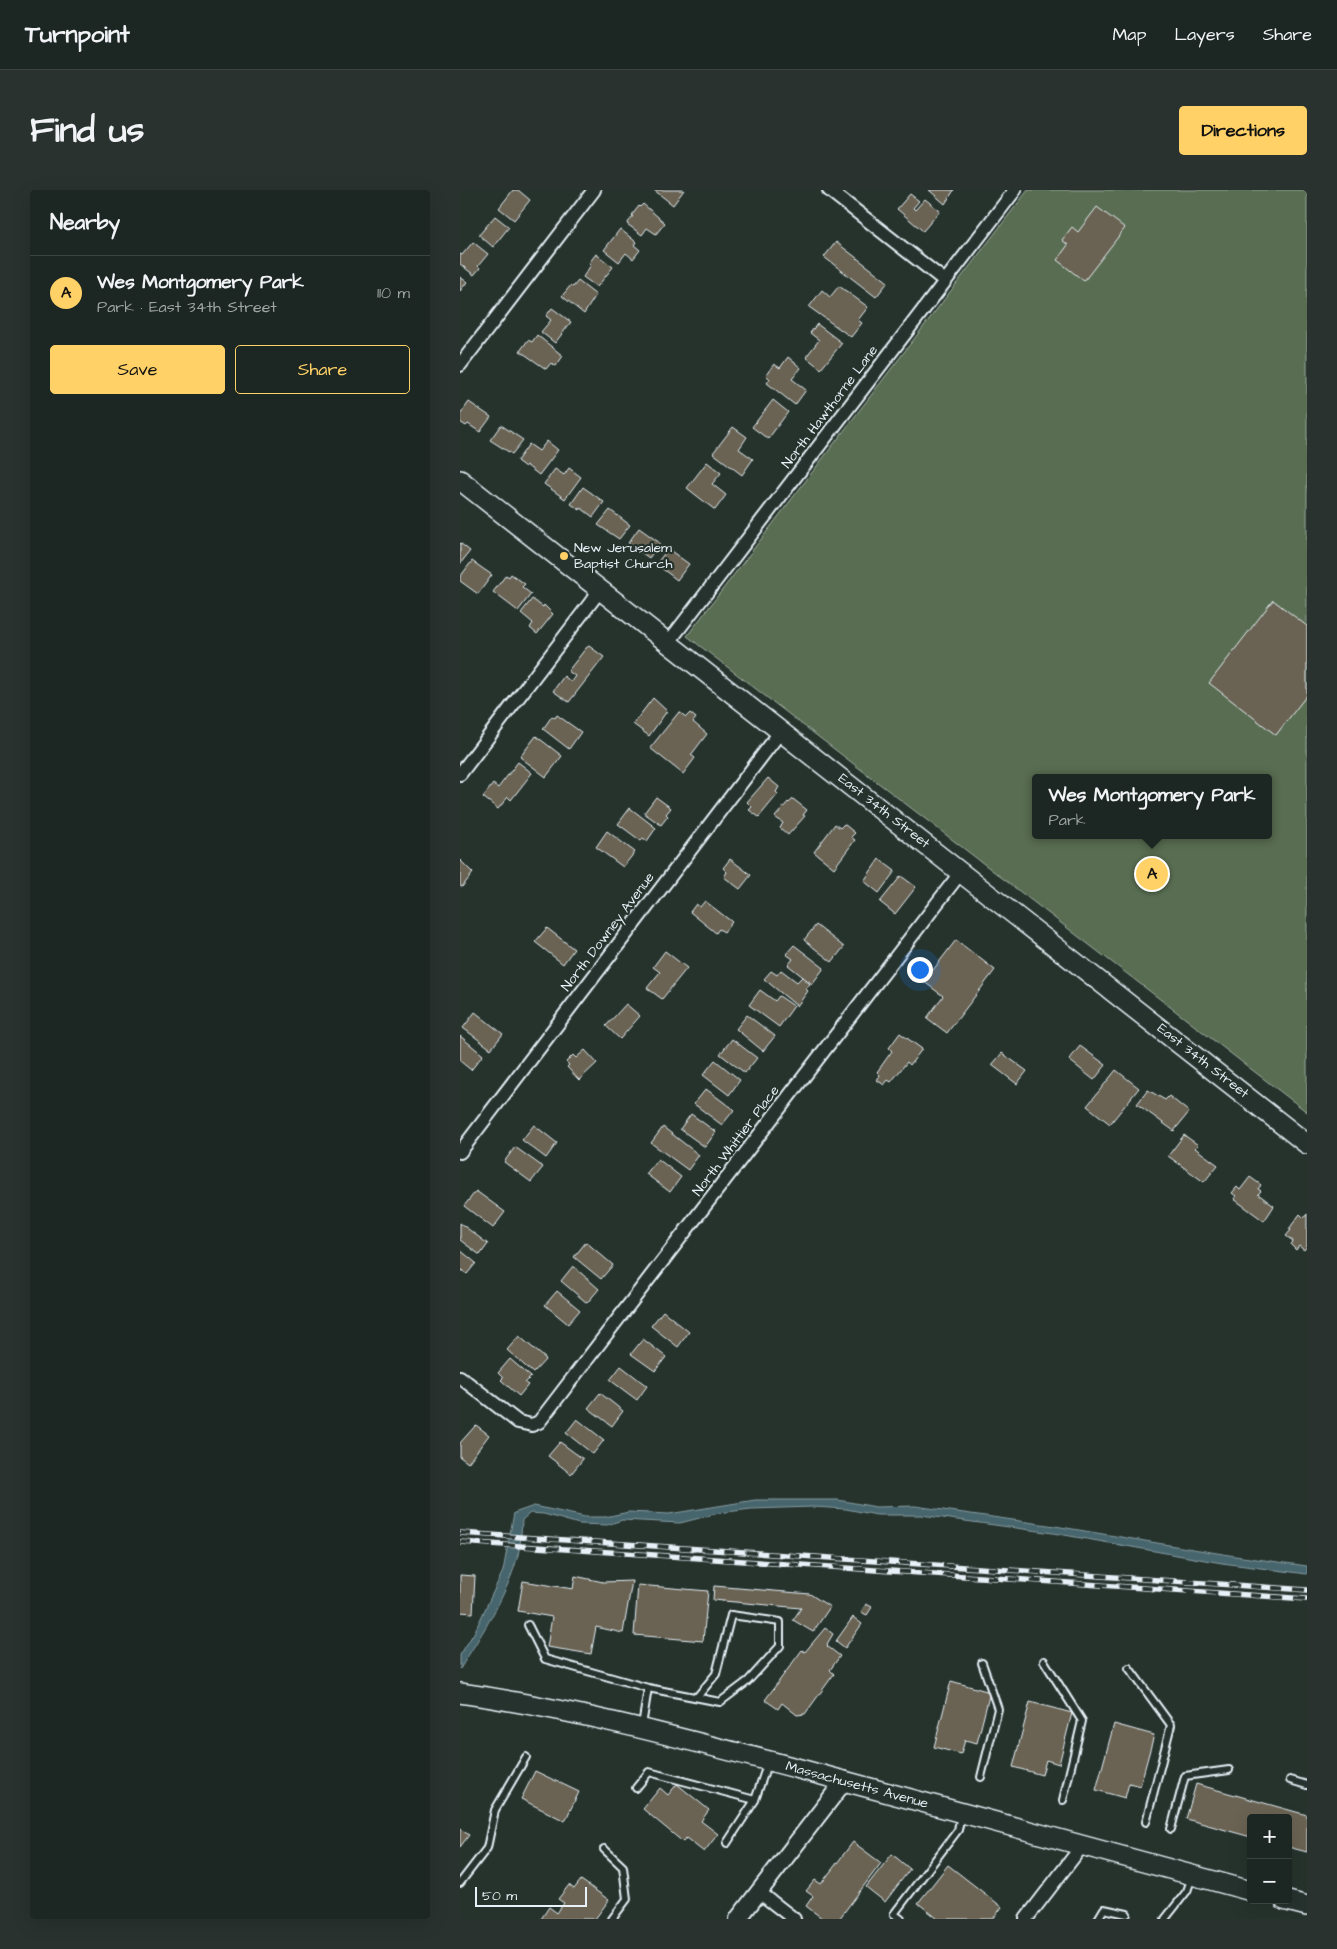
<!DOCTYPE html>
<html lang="en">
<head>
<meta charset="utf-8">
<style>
  body { margin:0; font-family:"Architects Daughter",sans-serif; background:#29322f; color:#f1f3f6 }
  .controls { position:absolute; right:15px; bottom:15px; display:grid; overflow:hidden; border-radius:5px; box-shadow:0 5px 20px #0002 }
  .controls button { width:45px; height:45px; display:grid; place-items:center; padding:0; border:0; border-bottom:1px solid #3a4340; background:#1c2622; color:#f1f3f6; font:25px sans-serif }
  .scale { position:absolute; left:15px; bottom:12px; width:112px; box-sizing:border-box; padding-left:5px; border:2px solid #e8f1f8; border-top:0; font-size:14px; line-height:18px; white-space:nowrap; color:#e8f1f8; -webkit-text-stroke:4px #26332d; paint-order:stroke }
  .you { position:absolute; left:459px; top:779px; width:18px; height:18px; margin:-12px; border:4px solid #fff; border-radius:50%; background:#1a73e8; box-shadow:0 0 0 8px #1a73e833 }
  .badge { display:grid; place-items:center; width:32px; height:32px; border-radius:50%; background:#ffd166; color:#111; font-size:16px; font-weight:700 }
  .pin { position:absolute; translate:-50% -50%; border:2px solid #fff; box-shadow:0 1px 5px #0006 }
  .popup { position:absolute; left:572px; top:584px; width:240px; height:65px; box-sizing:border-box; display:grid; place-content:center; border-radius:5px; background:#1c2622; filter:drop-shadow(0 1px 4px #0005); font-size:16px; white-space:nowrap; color:#a0a5a5 }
  .popup b { font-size:19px; color:#f1f3f6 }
  .popup::after { content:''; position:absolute; left:50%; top:100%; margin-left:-10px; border:10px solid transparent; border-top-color:#1c2622 }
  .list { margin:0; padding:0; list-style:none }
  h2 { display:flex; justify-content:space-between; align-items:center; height:65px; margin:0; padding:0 20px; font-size:21px }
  h2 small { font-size:16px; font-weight:400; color:#a0a5a5 }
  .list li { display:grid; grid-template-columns:32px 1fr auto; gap:15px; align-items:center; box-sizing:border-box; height:75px; padding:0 20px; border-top:1px solid #3a4340 }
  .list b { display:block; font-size:19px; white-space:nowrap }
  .list p { margin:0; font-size:16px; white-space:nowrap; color:#a0a5a5 }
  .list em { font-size:16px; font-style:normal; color:#a0a5a5 }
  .actions { display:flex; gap:10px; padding:15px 20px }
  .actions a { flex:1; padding:11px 0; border:1px solid #ffd166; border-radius:5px; text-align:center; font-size:18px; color:#ffd166 }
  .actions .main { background:#ffd166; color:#111 }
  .map { position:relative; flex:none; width:847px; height:1729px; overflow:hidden; border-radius:5px }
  header { display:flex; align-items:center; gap:30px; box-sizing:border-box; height:70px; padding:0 25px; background:#1c2622; border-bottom:1px solid #3a4340 }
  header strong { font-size:24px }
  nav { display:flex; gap:28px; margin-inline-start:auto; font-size:18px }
  .intro { display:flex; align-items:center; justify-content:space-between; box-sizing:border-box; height:120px; padding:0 30px }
  h1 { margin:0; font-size:35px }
  .button { padding:12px 22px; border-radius:5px; background:#ffd166; color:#111; font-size:18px; font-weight:700 }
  main { display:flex; gap:30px; padding:0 30px }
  aside { flex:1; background:#1c2622; border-radius:5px; box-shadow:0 5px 20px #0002 }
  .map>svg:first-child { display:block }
  .green { fill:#596d51; stroke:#a0afa4; fill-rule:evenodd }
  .water { fill:#46656c; stroke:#879da4 }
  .building { fill:#6a6353; stroke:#e8f1f8 }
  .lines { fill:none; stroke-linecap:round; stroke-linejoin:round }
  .service-casing { stroke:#e8f1f8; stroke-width:10 }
  .minor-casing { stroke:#e8f1f8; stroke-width:16 }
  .tertiary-casing { stroke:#e8f1f8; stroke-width:20 }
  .secondary-casing { stroke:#e8f1f8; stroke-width:22 }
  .service { stroke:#26332d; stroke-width:6 }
  .minor { stroke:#26332d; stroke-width:12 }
  .tertiary { stroke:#26332d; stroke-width:16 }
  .secondary { stroke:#26332d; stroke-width:19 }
  .rail-casing { stroke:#e8f1f8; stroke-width:5.5 }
  .rail { stroke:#26332d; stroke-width:4; stroke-dasharray:11; stroke-linecap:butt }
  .poi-dot { fill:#ffd166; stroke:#26332d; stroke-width:2 }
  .labels { text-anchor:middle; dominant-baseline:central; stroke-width:4.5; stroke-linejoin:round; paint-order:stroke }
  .street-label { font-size:14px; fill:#e8f1f8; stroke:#26332d }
  .poi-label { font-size:14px; fill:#e8f1f8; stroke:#26332d; text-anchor:start }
</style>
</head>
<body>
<header>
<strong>Turnpoint</strong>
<nav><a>Map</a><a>Layers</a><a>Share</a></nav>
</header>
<div class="intro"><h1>Find us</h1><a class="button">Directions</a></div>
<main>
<aside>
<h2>Nearby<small></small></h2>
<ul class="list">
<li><span class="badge">A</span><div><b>Wes Montgomery Park</b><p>Park · East 34th Street</p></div><em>110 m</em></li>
</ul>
<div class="actions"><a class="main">Save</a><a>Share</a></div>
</aside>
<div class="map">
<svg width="847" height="1729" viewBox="0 0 847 1729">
  <rect width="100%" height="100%" fill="#26332d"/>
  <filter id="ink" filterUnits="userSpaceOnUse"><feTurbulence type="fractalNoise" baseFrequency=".02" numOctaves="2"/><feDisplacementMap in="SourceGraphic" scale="10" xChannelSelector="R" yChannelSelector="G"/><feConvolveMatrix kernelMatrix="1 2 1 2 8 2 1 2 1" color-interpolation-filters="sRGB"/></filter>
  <g filter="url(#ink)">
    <path class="green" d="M568,0h279v922l-620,-476zM576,588h232v57h-232z"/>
    <path class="water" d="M295,1310h83l38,7 39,-1 140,20 180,30 72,10v8l-85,-11 -169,-30 -132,-18h-44l-31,-6 -32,-2 -63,2 -32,4 -39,10 -58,-3 -15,5 -28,-1 -35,-10 -14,-1 -8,7c-1,12 -1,24 -4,35 -11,41 -36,78 -58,114v-14l14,-22 29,-62 11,-58 20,-7 51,11h20l24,-5 40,2z"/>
    <g class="building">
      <path d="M53,0h5l12,10 -16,20 -15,-12z"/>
      <path d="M194,0h30l-11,15z"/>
      <path d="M469,0h25l-9,14z"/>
      <path d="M450,4l9,7 -6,7 2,2 10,-11 15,12 -17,20 -26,-22z"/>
      <path d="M183,14l22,19 -9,11 -9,-6 -5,7 -15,-11 6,-8 -1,-1 7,-9 1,1z"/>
      <path d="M637,17l28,21 -41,53 -27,-21 11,-15 -6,-5 10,-13 6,5z"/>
      <path d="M35,26l14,11 -16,20 -14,-12z"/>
      <path d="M160,39l16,13 -2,3 6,5 -7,9 -7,-6 -7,9 -15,-12z"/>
      <path d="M13,52l15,12 -10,12 2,2 -6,7 -14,-11v-10l2,1z"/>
      <path d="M376,52l52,40 -12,15 -52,-40z"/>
      <path d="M136,64l17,13 -16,20 -14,-10 8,-12 -2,-2z"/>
      <path d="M0,87l7,5 -7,9z"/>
      <path d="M118,91l18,14 -12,19 -22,-18 9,-11 2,2z"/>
      <path d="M379,96l29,21 -10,13 4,3 -11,14 -42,-30 13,-17 8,7z"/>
      <path d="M92,118l19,14 -16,21 -14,-11 10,-12 -5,-4z"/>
      <path d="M357,134l25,19 -21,26 -15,-12 13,-17 -9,-7z"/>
      <path d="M77,145l26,21 -7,10 -5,-3 -5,6 -26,-18 8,-11 4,2z"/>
      <path d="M328,167l13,11 -9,11 14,11 -11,15 -28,-22 3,-4 -4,-4 8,-11 6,4z"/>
      <path d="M313,210l15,12 -20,27 -16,-12z"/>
      <path d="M9,212l22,15 -11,15 -12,-8 -2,2 -6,-4v-7z"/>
      <path d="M41,235l22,15 -11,14 -22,-14z"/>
      <path d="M273,237l14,10 -8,12 14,10 -11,16 -29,-22z"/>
      <path d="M87,251l11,9 -19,25 -13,-10 -1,2 -8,-6 12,-17 10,7z"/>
      <path d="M247,272l14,11 -9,11 14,11 -11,15 -28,-22z"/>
      <path d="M109,278l12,9 -16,22 -21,-15 11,-15 9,6z"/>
      <path d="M123,297l21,15 -11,15 -12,-9 -1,2 -9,-6z"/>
      <path d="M150,320l20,15 -11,14 -21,-14z"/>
      <path d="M179,338l21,15 -11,15 -21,-15z"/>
      <path d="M0,353l10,8 -10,13z"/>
      <path d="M208,359l21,15 -12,16 -21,-16z"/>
      <path d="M12,371l20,14 -14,19 -18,-13v-4z"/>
      <path d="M51,384l14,10 -3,3 9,7 -13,17 -25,-19 13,-17 3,2z"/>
      <path d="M72,409l11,8 1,-2 9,9 -16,20 -7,-6 3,-5 -12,-10z"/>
      <path d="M813,410l34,26v69l-31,40 -67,-52z"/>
      <path d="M129,456l15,11 -35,45 -16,-11 11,-15 7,6 4,-6 -7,-5 18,-23z"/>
      <path d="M193,508l14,13 -18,25 -16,-12z"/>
      <path d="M219,522l7,5 4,-4 6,5 -3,4 14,12 -16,21 4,3 -12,16 -33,-26z"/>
      <path d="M97,525l24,17 -12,17 -26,-20 9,-13 3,2z"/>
      <path d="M76,546l26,20 -16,21 -26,-20z"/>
      <path d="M58,572l14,11 -21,27 -3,-3 -10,12 -15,-12 10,-13 5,4z"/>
      <path d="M308,588l11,9 -3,5 2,2 -19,23 -10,-7 3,-3 -5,-5z"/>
      <path d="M196,607l15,11 -5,6 2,2 -7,9 -17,-12z"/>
      <path d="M333,609l14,11 -4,5 2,1 -17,19 -8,-7 3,-5 -8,-6 13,-15 1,1z"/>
      <path d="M170,618l26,20 -9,13 -4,-3 -2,3 -23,-17z"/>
      <path d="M375,634l5,4 4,-4 11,9 -4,4 4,3 -21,28 -20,-16z"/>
      <path d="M147,641l28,21 -12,15 -27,-20z"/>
      <path d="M270,669l21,16 -11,14 -16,-12 3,-5 -4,-4z"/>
      <path d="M419,669l16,12 -16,22 -15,-12z"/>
      <path d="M0,670l13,13 -11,14 -2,-1z"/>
      <path d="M441,686l15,11 -21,27 -15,-12z"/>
      <path d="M245,711l27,21 -8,10 -5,-3 -3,4 -26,-21 6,-8 4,3z"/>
      <path d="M356,735l28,22 -12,15 -28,-22z"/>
      <path d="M87,738l27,21 -11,15 -28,-22z"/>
      <path d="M496,750l39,30 -48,63 -20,-15 16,-22 -24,-18 9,-11 5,3z"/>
      <path d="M334,755l30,23 -12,16 -24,-19 5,-6 -7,-5z"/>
      <path d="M205,761l22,17 -25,31 -15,-11 13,-16 -7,-5z"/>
      <path d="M321,780l16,12 5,-5 8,7 -4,5 2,2 -11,15 -33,-27 7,-8 6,4z"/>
      <path d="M300,800l15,11 4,-5 15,10 -15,21 -30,-22z"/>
      <path d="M166,814l14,12 -20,23 -14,-13z"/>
      <path d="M15,822l28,22 -12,15 -28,-21z"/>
      <path d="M287,825l28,21 -12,15 -27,-22z"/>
      <path d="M440,843l22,16 -12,16 -3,-3 -16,20 -3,-2 -4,5 -7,-5 3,-5 -3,-3 15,-21 -3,-3z"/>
      <path d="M0,846l23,19 -12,15 -11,-9z"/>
      <path d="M272,849l25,19 -12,15 -25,-19z"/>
      <path d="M620,856l26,19 -12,15 -25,-20z"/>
      <path d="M125,860l12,13 -18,17 -12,-13 2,-2 -3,-3 7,-7 3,3z"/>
      <path d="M542,863l25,18 -10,13 -25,-19z"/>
      <path d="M255,870l25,20 -11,15 -26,-20z"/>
      <path d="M656,880l23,18 -29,36 -23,-18z"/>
      <path d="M246,899l28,21 -12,15 -28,-21z"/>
      <path d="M688,900l17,10 4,-4 20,16 -15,19 -37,-27z"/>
      <path d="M231,924l25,18 -11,15 -25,-18z"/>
      <path d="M74,935l23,18 -11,15 -24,-18z"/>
      <path d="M203,937l36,28 -11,15 -37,-27z"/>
      <path d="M724,945l14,10 -3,3 23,17 -14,17 -36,-26z"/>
      <path d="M55,957l28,20 -12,15 -27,-20z"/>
      <path d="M198,969l23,18 -11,15 -24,-18z"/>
      <path d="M790,987l11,8 -3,4 3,2 -3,3 16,12 -10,15 -30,-22 2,-3 -4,-3 5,-6 3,3z"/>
      <path d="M16,1001l29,21 -12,16 -29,-22z"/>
      <path d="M840,1024l4,4 3,-4v32l-3,4 -5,-4 -3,4 -5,-5 2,-4 -7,-5 5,-6 -2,-1z"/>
      <path d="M0,1033l28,21 -8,11 -20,-15z"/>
      <path d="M126,1052l27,23 -12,14 -27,-22z"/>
      <path d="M0,1060l16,13 -9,11 -5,-4 -2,3z"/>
      <path d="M113,1076l26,23 -12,14 -26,-22z"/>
      <path d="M97,1101l23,19 -12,14 -23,-19z"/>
      <path d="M203,1121l26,21 -11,15 -27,-21z"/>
      <path d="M59,1146l27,23 -13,14 -26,-23z"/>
      <path d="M183,1149l23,18 -11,14 -24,-17z"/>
      <path d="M50,1169l21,18 -6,6 3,2 -9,11 -18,-16 2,-2 -5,-5z"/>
      <path d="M161,1176l26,20 -10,14 -27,-20z"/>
      <path d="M140,1203l23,18 -11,15 -24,-18z"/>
      <path d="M117,1229l27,21 -11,14 -27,-21z"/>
      <path d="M16,1235l13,10 -21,28 -8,-6v-14z"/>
      <path d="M100,1252l23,17 -12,15 -23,-18z"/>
      <path d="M0,1385l15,1 -2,37 -13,-1z"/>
      <path d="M115,1386l28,6 29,-1 -9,52 -27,-6 -5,27 -44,-7 5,-30 -34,-6 5,-30 50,8z"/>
      <path d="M178,1395l70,6 -5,50 -69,-6z"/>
      <path d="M254,1396l96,8 20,13 -17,25 -20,-12 8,-12 -88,-8z"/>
      <path d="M406,1414l6,3 -5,8 -6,-3z"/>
      <path d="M393,1427l9,7 -17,24 -9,-7z"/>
      <path d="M365,1438l8,6 -6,10 1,1 -1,1 13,10 -10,14 4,4 -29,40 -8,1 -15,-12 -4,6 -13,-9 37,-50 3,2z"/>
      <path d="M491,1491l39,11 -13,51 -12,-3 -4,14 -27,-7z"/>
      <path d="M570,1512l42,11 -13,51 -13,-4 -4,15 -29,-8z"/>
      <path d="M654,1534l40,11 -14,51 -11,-3 -4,15 -29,-8z"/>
      <path d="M75,1581l44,21 -14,29 -44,-22z"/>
      <path d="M217,1594l32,26 -8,11 17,13 -14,18 -18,-14 -3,4 -40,-33 17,-21 8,7z"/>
      <path d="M736,1594l111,31v37l-19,-5v-29h-37v19l-65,-18z"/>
      <path d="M0,1639l9,6 -9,12z"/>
      <path d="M393,1652l28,21 -42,56h-16l-17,-13 7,-10 -7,-5 9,-11 6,4z"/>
      <path d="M432,1664l18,15 -25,33 -19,-15z"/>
      <path d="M488,1675l54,42 -9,12h-55l-20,-16z"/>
      <path d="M121,1690l28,20 -14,19h-54l8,-12 8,6 7,-10 -6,-4 11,-14 5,4z"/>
    </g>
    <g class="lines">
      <defs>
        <g id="service">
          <path d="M68,1435l17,34 103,29 -6,38"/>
          <path d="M584,1471l38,60 -19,79"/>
          <path d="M669,1478l42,57 -25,97"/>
          <path d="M188,1498l72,14 28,-21 32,-35v-24l-49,-7 -15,59 -19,23"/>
          <path d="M521,1587l17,-68 -16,-46"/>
          <path d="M830,1590l17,5"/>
          <path d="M176,1598l13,-16 106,28"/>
          <path d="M711,1639l14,-53 44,-6"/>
          <path d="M267,1653l28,-43 13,-38"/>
          <path d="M144,1659l19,18 4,32 -15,20"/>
          <path d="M0,1693l27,-35 8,-38 31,-53"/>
          <path d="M441,1729l-7,-5 64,-84 3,-16"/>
          <path d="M638,1729l6,-10 23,5"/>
          <path d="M705,1729l22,-28 5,-14"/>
        </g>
        <g id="minor">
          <path d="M369,0l116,91"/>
          <path d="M0,175l134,-175"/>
          <path d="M208,453l347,-453"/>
          <path d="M0,584l141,-185"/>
          <path d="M0,962l321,-421"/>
          <path d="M0,1187l58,45 14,3 7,-3 422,-550"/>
          <path d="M299,1702l35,27"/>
          <path d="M566,1729l56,-73"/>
        </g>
        <path id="tertiary" d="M278,1729l107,-139"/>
        <g id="secondary">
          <path d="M0,290l847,664"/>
          <path d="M0,1503c114,16 225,46 336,75 152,40 303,83 455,123"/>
          <path d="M824,1710l23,6"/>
        </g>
      </defs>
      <use href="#service" class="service-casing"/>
      <use href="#minor" class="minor-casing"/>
      <use href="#tertiary" class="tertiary-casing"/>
      <use href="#secondary" class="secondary-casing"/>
      <use href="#service" class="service"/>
      <use href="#minor" class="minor"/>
      <use href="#tertiary" class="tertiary"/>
      <use href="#secondary" class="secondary"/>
      <defs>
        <g id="rail">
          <path d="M0,1343l847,57"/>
          <path d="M0,1352l847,57"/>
        </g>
      </defs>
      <use href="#rail" class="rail-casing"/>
      <use href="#rail" class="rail"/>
    </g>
  </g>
  <circle class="poi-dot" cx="104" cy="366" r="5"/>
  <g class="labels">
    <g class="street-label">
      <text transform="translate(370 217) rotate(-53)">North Hawthorne Lane</text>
      <text transform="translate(424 621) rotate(38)">East 34th Street</text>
      <text transform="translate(148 742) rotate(-53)">North Downey Avenue</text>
      <text transform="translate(743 871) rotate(38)">East 34th Street</text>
      <text transform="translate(276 951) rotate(-53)">North Whittier Place</text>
      <text transform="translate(397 1595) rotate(15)">Massachusetts Avenue</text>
    </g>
    <g class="poi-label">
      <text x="114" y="358">New Jerusalem<tspan x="114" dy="16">Baptist Church</tspan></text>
    </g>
  </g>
</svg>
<div class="controls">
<button>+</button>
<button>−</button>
</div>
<div class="scale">50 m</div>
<div class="you"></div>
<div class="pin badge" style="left:692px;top:684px">A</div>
<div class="popup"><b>Wes Montgomery Park</b>Park</div>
</div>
</main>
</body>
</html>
